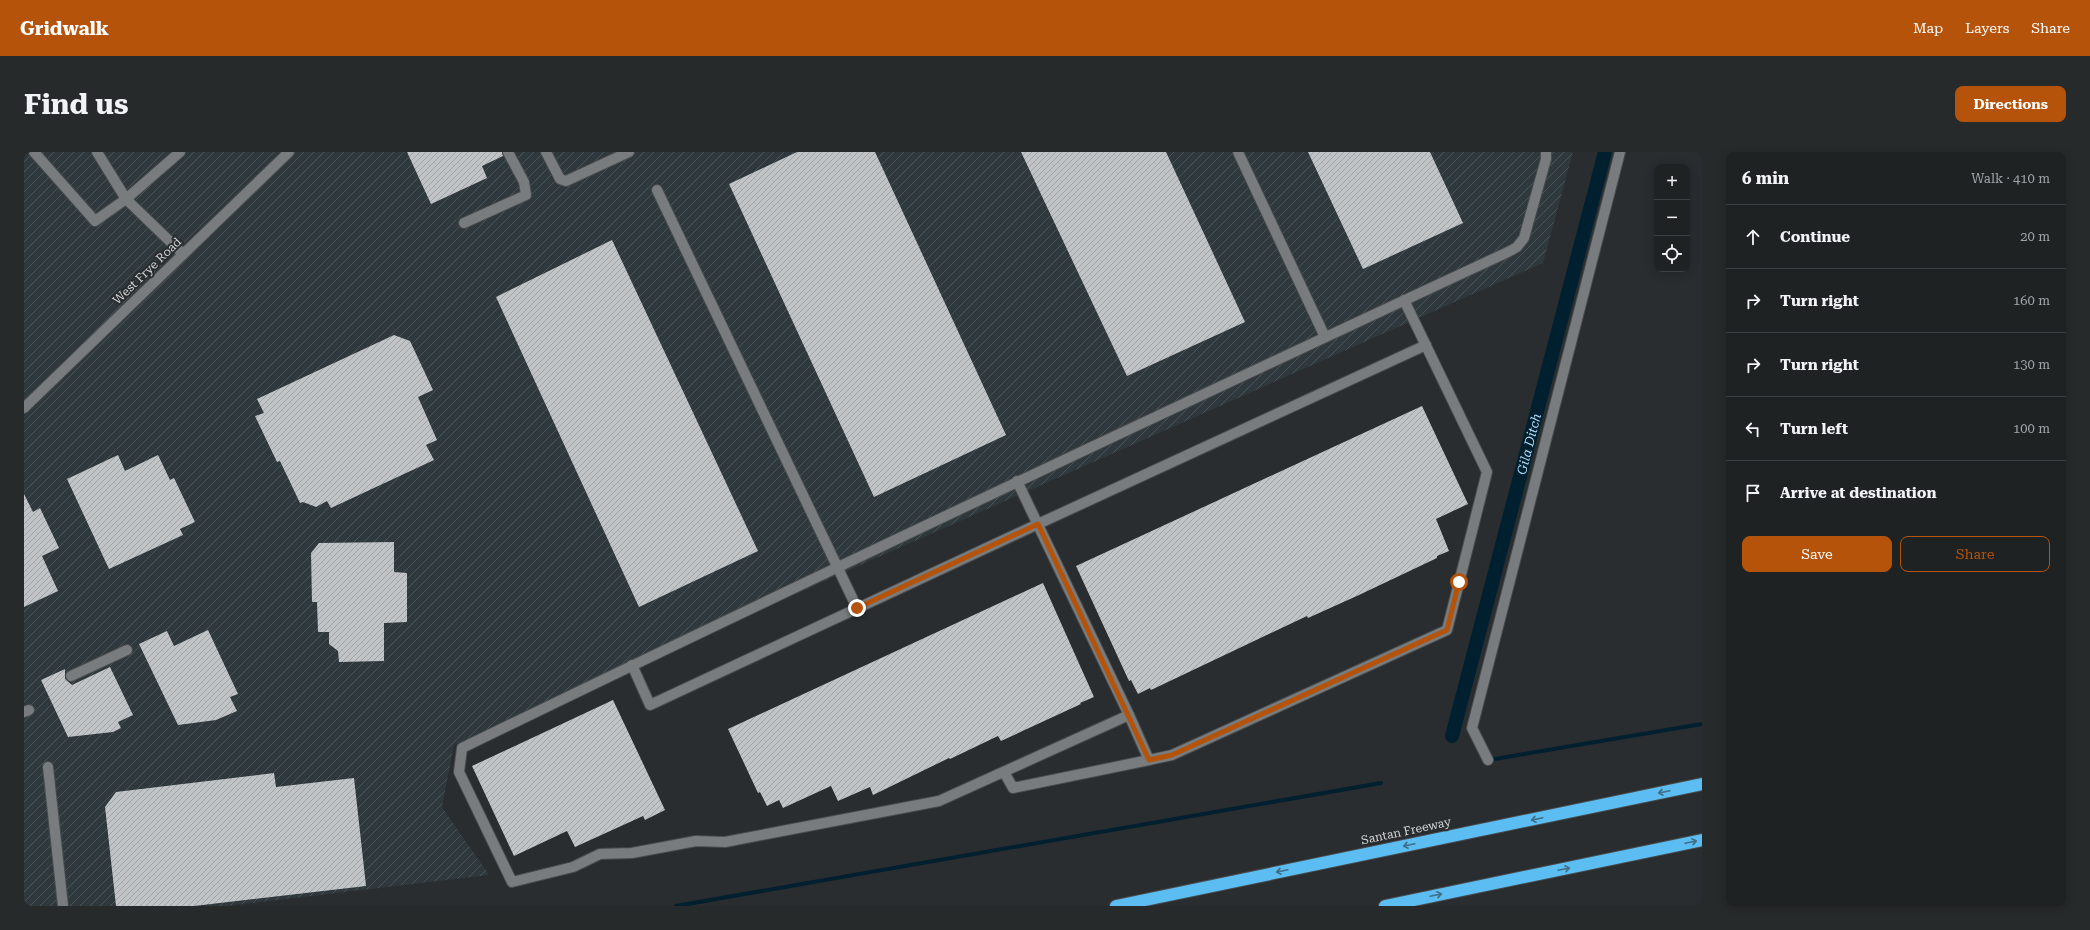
<!DOCTYPE html>
<html lang="en">
<head>
<meta charset="utf-8">
<style>
  body { margin:0; font-family:"Roboto Serif",serif; background:#272a2b; color:#f1f3f6 }
  .controls { position:absolute; right:12px; top:12px; display:grid; overflow:hidden; border-radius:8px; box-shadow:0 2px 10px #0003 }
  .controls button { width:36px; height:36px; display:grid; place-items:center; padding:0; border:0; border-bottom:1px solid #3c3f41; background:#1f2223; color:#f1f3f6; font:20px sans-serif }
  .stop { position:absolute; width:12px; height:12px; margin:-9px; border:3px solid #b45309; border-radius:50%; background:#fff }
  .stop.end { background:#b45309; border-color:#fff; box-shadow:0 1px 4px #0008 }
  .list { margin:0; padding:0; list-style:none }
  h2 { display:flex; justify-content:space-between; align-items:center; height:52px; margin:0; padding:0 16px; font-size:17px }
  h2 small { font-size:13px; font-weight:400; color:#a1a4a6 }
  .list li { display:grid; grid-template-columns:26px 1fr auto; gap:12px; align-items:center; box-sizing:border-box; height:64px; padding:0 16px; border-top:1px solid #3c3f41 }
  .list b { display:block; font-size:15px; white-space:nowrap }
  .list em { font-size:13px; font-style:normal; color:#a1a4a6 }
  .actions { display:flex; gap:8px; padding:12px 16px }
  .actions a { flex:1; padding:9px 0; border:1px solid #b45309; border-radius:8px; text-align:center; font-size:14px; color:#b45309 }
  .actions .main { background:#b45309; color:#fff }
  .icon { flex:none; width:22px; height:22px; fill:none; stroke:currentColor; stroke-width:2; stroke-linecap:round; stroke-linejoin:round }
  .map { position:relative; flex:none; width:1678px; height:754px; overflow:hidden; border-radius:8px }
  header { display:flex; align-items:center; gap:24px; box-sizing:border-box; height:56px; padding:0 20px; background:#b45309; color:#fff }
  header strong { font-size:19px }
  nav { display:flex; gap:22px; margin-inline-start:auto; font-size:14px }
  .intro { display:flex; align-items:center; justify-content:space-between; box-sizing:border-box; height:96px; padding:0 24px }
  h1 { margin:0; font-size:28px }
  .button { padding:10px 18px; border-radius:8px; background:#b45309; color:#fff; font-size:14px; font-weight:700 }
  main { display:flex; gap:24px; padding:0 24px }
  aside { flex:1; background:#1f2223; border-radius:8px; box-shadow:0 2px 10px #0003 }
  .map>svg:first-child { display:block }
  .industrial { fill:url(#industrial-furrows) }
  .lines { fill:none; stroke-linecap:round; stroke-linejoin:round }
  .stream { stroke:#002030; stroke-width:4 }
  .canal { stroke:#002030; stroke-width:14 }
  .building { fill:url(#building-hatch) }
  .minor-casing { stroke:#484b4c; stroke-width:12 }
  .highway-casing { stroke:#484b4c; stroke-width:14 }
  .minor { stroke:#787c7e; stroke-width:10 }
  .highway { stroke:#5bbdf2; stroke-width:12 }
  .oneway { stroke:#406e87 }
  .route { stroke:#b45309; stroke-width:5 }
  .labels { text-anchor:middle; dominant-baseline:central; stroke-width:4; stroke-linejoin:round; paint-order:stroke }
  .street-label { font-size:12px; fill:#d3d5d6; stroke:#292d2f }
  .water-label { font-size:13px; font-style:italic; fill:#adddf9; stroke:#292d2f }
</style>
</head>
<body>
<header>
<strong>Gridwalk</strong>
<nav><a>Map</a><a>Layers</a><a>Share</a></nav>
</header>
<div class="intro"><h1>Find us</h1><a class="button">Directions</a></div>
<main>
<div class="map">
<svg width="1678" height="754" viewBox="0 0 1678 754">
  <defs>
    <pattern id="industrial-furrows" width="10" height="10" patternUnits="userSpaceOnUse"><rect width="10" height="10" fill="#2f383d"/><path d="M-1 1l2-2M0 10L10 0M9 11l2-2" fill="none" stroke="#4c5458"/></pattern>
    <pattern id="building-hatch" width="6" height="6" patternUnits="userSpaceOnUse"><rect width="6" height="6" fill="#c0c4c7"/><path d="M-1 1l2-2M0 6l6-6M5 7l2-2" fill="none" stroke="#a0a3a5"/></pattern>
  </defs>
  <rect width="100%" height="100%" fill="#292d2f"/>
  <path class="industrial" d="M0,0h1549l-30,111 -1089,482 -12,62 47,68 -262,31h-203z"/>
  <g class="lines">
    <g class="stream">
      <path d="M1465,608l213,-36"/>
      <path d="M652,754l705,-123"/>
    </g>
    <path class="canal" id="s1" d="M1428,584l153,-584"/>
  </g>
  <g class="building">
    <path d="M383,0h95l1,4 -21,10 5,12 -56,26z"/>
    <path d="M773,0h78l131,283 -132,62 -145,-313z"/>
    <path d="M997,0h145l79,170 -118,54z"/>
    <path d="M1284,0h122l33,71 -100,46z"/>
    <path d="M588,88l146,311 -119,56 -143,-310z"/>
    <path d="M370,183l16,6 23,49 -15,7 19,43 -11,5 8,15 -103,48 -4,-7 -11,6 -13,-5 -3,1 -20,-42 -3,1 -22,-46 9,-3 -7,-14z"/>
    <path d="M1398,254l46,98 -32,15 13,32 -12,5v2l-78,37 -51,23 -1,-2 -156,74 -1,-2 -12,6 -7,-14 -2,1 -53,-115z"/>
    <path d="M94,303l7,16 33,-16 12,25 4,-2 21,44 -15,7 3,6 -74,34 -42,-90z"/>
    <path d="M0,342l9,18 7,-4 19,40 -17,8 16,35 -34,16z"/>
    <path d="M370,390v30l13,1v49l-23,1v38l-45,1 -1,-11 -9,-7v-12h-11l-1,-30h-5l-1,-49 8,-10z"/>
    <path d="M1019,431l51,114 -14,6 1,1 -80,37 -3,-5 -48,23 -1,-1 -76,37 -3,-8 -32,14 -7,-15 -48,22 -4,-8 -12,6 -7,-14 -2,1 -30,-64z"/>
    <path d="M184,478l30,64 -8,3 7,14 -21,9 -38,5 -39,-81 28,-13 7,15z"/>
    <path d="M86,515l23,48 -15,7 3,6 -8,4 -45,5 -27,-57 24,-11v10l7,6z"/>
    <path d="M589,548l52,110 -20,10 -2,-4 -68,31 -8,-16 -53,25 -42,-90z"/>
    <path d="M250,621l2,14 78,-9 12,108 -172,20h-78l-11,-99 11,-15z"/>
  </g>
  <g class="lines">
    <defs>
      <g id="minor">
        <path d="M10,0l61,69 31,-22 -29,-47"/>
        <path d="M156,0l-54,47 57,55"/>
        <path d="M522,0l14,27 6,2 63,-29"/>
        <path d="M1214,0l87,185"/>
        <path d="M633,38l200,418"/>
        <path d="M440,71l62,-28 -2,-13 -16,-30"/>
        <path d="M0,256l265,-256"/>
        <path d="M993,329l112,234 -190,86 -214,41 -29,-1 -64,12 -32,1 -27,13 -61,15 -53,-110 3,-24c347,-169 696,-333 1046,-496l9,-5 7,-9 22,-79v-7"/>
        <path d="M608,513l18,40 388,-181 388,-179"/>
        <path d="M47,524l56,-26"/>
        <path d="M0,560l5,-2"/>
        <path d="M1125,608l23,-5 275,-125 40,-158 -83,-172"/>
        <path d="M1464,608l-16,-32 148,-576"/>
        <path d="M24,615l15,139"/>
        <path d="M980,620l9,16 136,-28 -20,-45"/>
      </g>
      <g id="highway">
        <path d="M1092,754l586,-122"/>
        <path d="M1361,754l317,-66"/>
      </g>
    </defs>
    <use href="#minor" class="minor-casing"/>
    <use href="#highway" class="highway-casing"/>
    <use href="#minor" class="minor"/>
    <use href="#highway" class="highway"/>
  </g>
  <defs><path id="oneway-shaft" d="M-6 0H5M1.5-3L5.5 0L1.5 3" fill="none" stroke-width="1.6" stroke-linecap="round" stroke-linejoin="round"/></defs>
  <g class="oneway">
    <use href="#oneway-shaft" transform="translate(1640 640) rotate(168)"/>
    <use href="#oneway-shaft" transform="translate(1513 667) rotate(168)"/>
    <use href="#oneway-shaft" transform="translate(1667 690) rotate(-12)"/>
    <use href="#oneway-shaft" transform="translate(1385 693) rotate(168)"/>
    <use href="#oneway-shaft" transform="translate(1540 717) rotate(-12)"/>
    <use href="#oneway-shaft" transform="translate(1258 719) rotate(168)"/>
    <use href="#oneway-shaft" transform="translate(1412 743) rotate(-12)"/>
  </g>
  <g class="lines">
    <path class="route" d="M833,456l181,-84 111,236 23,-5 275,-125 12,-48"/>
  </g>
  <g class="labels">
    <g class="street-label">
      <text transform="translate(123 119) rotate(-44)">West Frye Road</text>
      <text transform="translate(1382 679) rotate(-12)">Santan Freeway</text>
    </g>
    <g class="water-label">
      <text stroke="none"><textPath href="#s1" startOffset="302">Gila Ditch</textPath></text>
    </g>
  </g>
</svg>
<div class="controls">
<button>+</button>
<button>−</button>
<button><svg class="icon" aria-label="locate" viewBox="0 0 24 24"><circle cx="12" cy="12" r="6"/><path d="M12 2v4M12 18v4M2 12h4M18 12h4"/></svg></button>
</div>
<div class="stop" style="left:1435px;top:430px"></div>
<div class="stop end" style="left:833px;top:456px"></div>
</div>
<aside>
<h2>6 min<small>Walk · 410 m</small></h2>
<ul class="list">
<li><svg class="icon" aria-label="ahead" viewBox="0 0 24 24"><path d="M12 20V5M6 11l6-6 6 6"/></svg><div><b>Continue</b></div><em>20 m</em></li>
<li><svg class="icon" aria-label="right" viewBox="0 0 24 24"><path d="M7 20v-9h11M14 6l5 5-5 5"/></svg><div><b>Turn right</b></div><em>160 m</em></li>
<li><svg class="icon" aria-label="right" viewBox="0 0 24 24"><path d="M7 20v-9h11M14 6l5 5-5 5"/></svg><div><b>Turn right</b></div><em>130 m</em></li>
<li><svg class="icon" aria-label="left" viewBox="0 0 24 24"><path d="M17 20v-9H6M10 6l-5 5 5 5"/></svg><div><b>Turn left</b></div><em>100 m</em></li>
<li><svg class="icon" aria-label="arrive" viewBox="0 0 24 24"><path d="M6 21V4h12l-3 4 3 4H6"/></svg><div><b>Arrive at destination</b></div></li>
</ul>
<div class="actions"><a class="main">Save</a><a>Share</a></div>
</aside>
</main>
</body>
</html>
